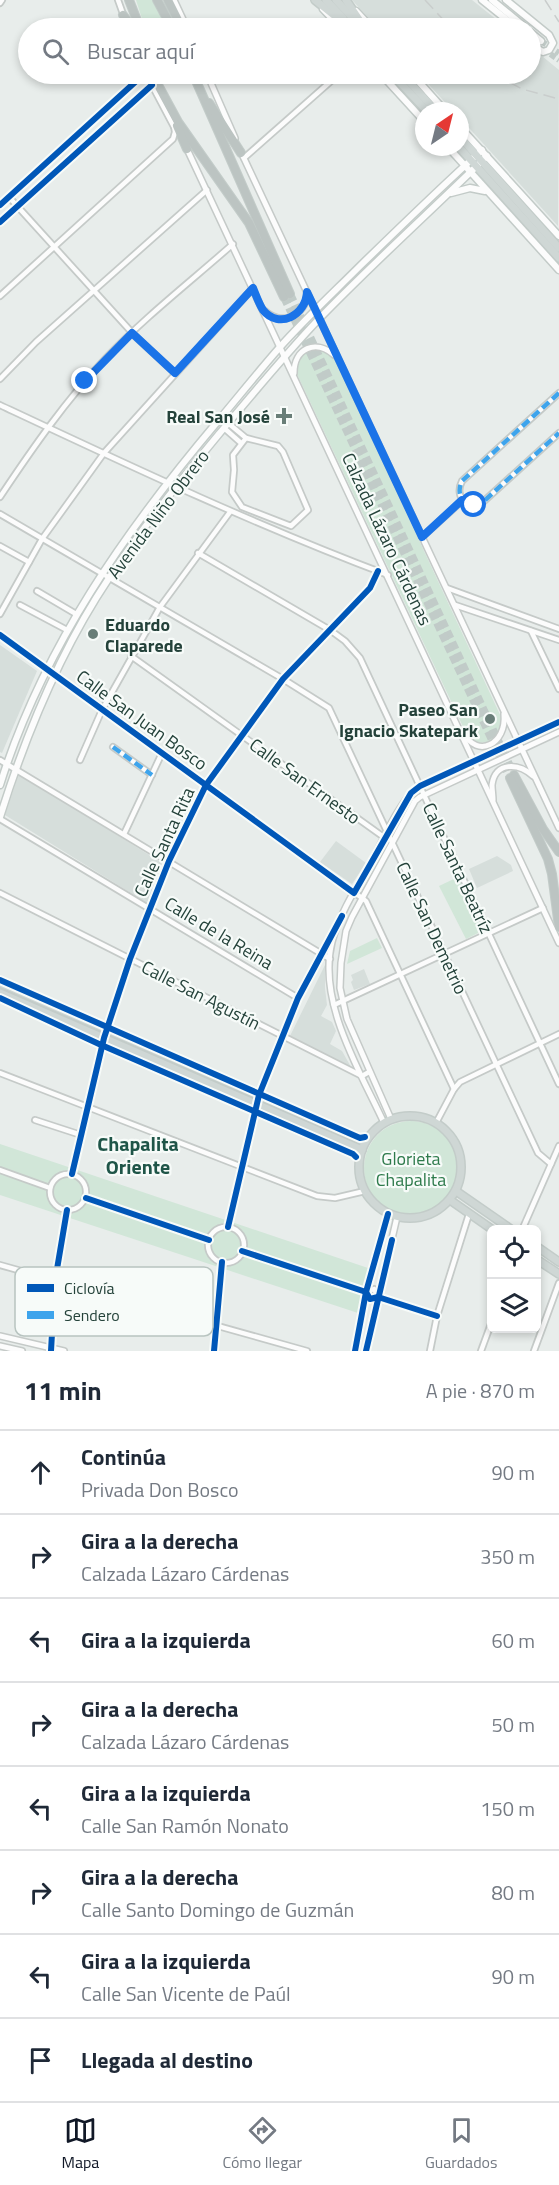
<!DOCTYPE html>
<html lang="es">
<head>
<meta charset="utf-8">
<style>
  body { margin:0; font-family:"Titillium Web",sans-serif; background:#f2f2f3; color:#1f2937 }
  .controls { position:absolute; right:18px; bottom:18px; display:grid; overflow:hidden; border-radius:9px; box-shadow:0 3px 9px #0003 }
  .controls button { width:54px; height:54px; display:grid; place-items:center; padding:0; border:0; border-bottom:2px solid #e0e1e3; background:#fff; color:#1f2937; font:30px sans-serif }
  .compass { position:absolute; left:415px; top:102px; width:54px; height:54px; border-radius:50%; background:#fff; box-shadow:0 3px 9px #0003; rotate:35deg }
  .stop { position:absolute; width:18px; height:18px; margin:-14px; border:4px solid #1a73e8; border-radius:50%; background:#fff }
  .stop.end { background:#1a73e8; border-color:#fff; box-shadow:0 2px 6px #0008 }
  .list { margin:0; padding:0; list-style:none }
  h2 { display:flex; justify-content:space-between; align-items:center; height:78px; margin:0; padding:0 24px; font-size:26px }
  h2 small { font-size:20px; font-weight:400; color:#747a83 }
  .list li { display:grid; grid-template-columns:39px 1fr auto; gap:18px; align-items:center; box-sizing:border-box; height:84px; padding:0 24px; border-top:2px solid #e0e1e3 }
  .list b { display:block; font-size:22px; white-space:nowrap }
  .list p { margin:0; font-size:20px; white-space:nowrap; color:#747a83 }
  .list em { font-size:20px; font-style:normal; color:#747a83 }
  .icon { flex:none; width:33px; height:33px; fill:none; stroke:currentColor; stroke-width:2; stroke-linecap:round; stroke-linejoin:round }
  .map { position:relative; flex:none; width:559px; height:1351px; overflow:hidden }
  .search { position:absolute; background:#fff; box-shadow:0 3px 9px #0003; left:18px; right:18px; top:18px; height:66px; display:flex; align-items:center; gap:15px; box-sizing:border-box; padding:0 21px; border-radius:33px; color:#747a83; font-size:22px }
  .sheet { height:750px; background:#fff }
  nav { display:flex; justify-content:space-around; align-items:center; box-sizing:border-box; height:84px; border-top:2px solid #e0e1e3; background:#fff; font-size:16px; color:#747a83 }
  nav a { display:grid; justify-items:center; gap:3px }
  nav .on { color:#111827 }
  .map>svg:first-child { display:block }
  .built { fill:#d6dedb }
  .green { fill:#d1e6d8 }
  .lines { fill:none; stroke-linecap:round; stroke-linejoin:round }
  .secondary-tunnel { stroke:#c1cbc8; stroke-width:6; stroke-dasharray:6 3; stroke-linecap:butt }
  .motorway-tunnel { stroke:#c1cbc8; stroke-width:8; stroke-dasharray:8 4; stroke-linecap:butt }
  .minor-casing { stroke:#c5cac8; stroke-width:8 }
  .tertiary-casing { stroke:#c5cac8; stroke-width:8 }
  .secondary-casing { stroke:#c3cbc8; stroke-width:9 }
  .primary-casing { stroke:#c3ccc9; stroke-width:10 }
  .motorway-casing { stroke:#c3ccc9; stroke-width:10 }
  .minor { stroke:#fcfcfc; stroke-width:4.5 }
  .tertiary { stroke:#fcfcfc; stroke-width:5 }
  .secondary { stroke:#fcfcfc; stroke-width:6 }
  .primary { stroke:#cfd7d5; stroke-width:7 }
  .motorway { stroke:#bcc4c2; stroke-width:8 }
  .rail { stroke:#c9cdcc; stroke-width:1.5; stroke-dasharray:12 6; stroke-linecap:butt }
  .quiet { stroke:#3ea4ec; stroke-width:4.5; stroke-dasharray:9 4.5; stroke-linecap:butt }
  .cycleway-casing { stroke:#f7fbf9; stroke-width:10 }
  .cycleway { stroke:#0057b8; stroke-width:6 }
  .route { stroke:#1a73e8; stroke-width:8 }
  .poi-dot { fill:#697e78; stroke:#f7fbf9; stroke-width:2 }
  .labels { text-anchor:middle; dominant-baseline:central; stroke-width:4.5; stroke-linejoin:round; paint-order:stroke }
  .poi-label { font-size:18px; font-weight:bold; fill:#24423a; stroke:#f7fbf9; text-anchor:end }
  .street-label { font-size:18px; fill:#24423a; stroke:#f7fbf9 }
  .park-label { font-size:18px; fill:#2d7a4b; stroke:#f7fbf9 }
  .neighbourhood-label { font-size:20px; font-weight:bold; fill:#1f5548; stroke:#f7fbf9 }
  .key { fill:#f7fbf9; stroke:#b8c4c0; stroke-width:1.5 }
  .key-label { font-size:16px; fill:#24423a }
</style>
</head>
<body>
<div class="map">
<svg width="559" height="1351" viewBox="0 0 559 1351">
  <rect width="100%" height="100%" fill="#e8edeb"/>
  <g class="built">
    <path d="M352,0h120l35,28h-129z"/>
    <path d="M531,47l28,23 -1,156 -98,-108v-7h-7l-34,-37h111z"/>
    <path d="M0,645l37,26 -35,82 -2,-1z"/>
    <path d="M19,774l143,89 -15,40 -142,-88z"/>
    <path d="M336,841l30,22 -14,21 -32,-22z"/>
    <path d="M497,856l14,9 2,6 -36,17 -8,-19z"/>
    <path d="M325,965v23l2,17 -6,11 11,6 4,9 -6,13 12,7 9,16 -61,-31z"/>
    <path d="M364,969l6,15 -16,6 -3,-8 2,-2 -2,-5z"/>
  </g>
  <g class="green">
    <path d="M136,0h16l15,28h-22z"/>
    <path d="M321,348l12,7 169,364v13l-13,10 -13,1 -10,-10 -170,-361c0,-17 10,-21 25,-24z"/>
    <path d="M458,877l26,53 -18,9 -27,-53z"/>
    <path d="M377,938l5,10 -35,16 3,-13z"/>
    <circle cx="411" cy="1168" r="47"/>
    <path d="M0,1144l368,124 -10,45 -358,-118z"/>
  </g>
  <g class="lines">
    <g class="secondary-tunnel">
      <path d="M541,41l18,12"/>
      <path d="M543,49l16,11"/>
    </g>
    <g class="motorway-tunnel">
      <path d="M290,294l224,481"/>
      <path d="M284,297l226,481"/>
    </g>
    <defs>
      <g id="minor">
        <path d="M118,0l10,28"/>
        <path d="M0,3l2,-3"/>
        <path d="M146,74l28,53"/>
        <path d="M244,158l95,-84"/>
        <path d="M9,197l127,140 39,36"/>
        <path d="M0,205l144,-131"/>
        <path d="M0,222l152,-137"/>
        <path d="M0,296l173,-157 2,-7 -1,-6"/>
        <path d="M0,379l36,-37 171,-152"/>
        <path d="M559,393l-97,88c-8,16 5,29 21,21l76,-69"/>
        <path d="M0,405c128,60 255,120 388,170"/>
        <path d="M228,423l18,15 32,8 5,6 25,58 -17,16 -49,-19 -10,-15 2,-22 -1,-15 13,-17"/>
        <path d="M224,428l17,15"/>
        <path d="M0,497c32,-48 66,-97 106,-139 39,-41 84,-76 127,-114"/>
        <path d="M0,514l283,165 46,29 209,445 13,11"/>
        <path d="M422,537l41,-37"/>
        <path d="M0,546l29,16"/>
        <path d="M198,553l132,77 15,11 15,17 199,426"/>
        <path d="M447,588l112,41"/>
        <path d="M37,591l39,23"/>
        <path d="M20,605l47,25"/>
        <path d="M455,605l104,35"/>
        <path d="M0,614l42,-75 62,-86 149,-165"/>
        <path d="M531,631l28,58"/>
        <path d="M0,635l366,266 88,188"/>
        <path d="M131,656l254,182"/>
        <path d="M113,747l39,28"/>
        <path d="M0,760l330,199"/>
        <path d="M80,760l22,-50 58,-103 70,-95"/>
        <path d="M0,819l298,179"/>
        <path d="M124,834l38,-81"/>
        <path d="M0,893l362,183 7,-4"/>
        <path d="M334,1005l209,-97"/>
        <path d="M0,1073l317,123 18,2 30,-7"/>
        <path d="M35,1120l46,15"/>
        <path d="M436,1123l18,-34 6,-7 99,-48"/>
        <path d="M0,1170l50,18"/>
        <circle cx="68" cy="1192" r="18"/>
        <path d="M72,1174l32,-136 26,-79 39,-98 37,-76 77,-106 87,-91 8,-17"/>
        <path d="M86,1198l123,42"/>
        <path d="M228,1227l31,-132 39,-97 36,-67"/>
        <circle cx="226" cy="1245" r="18"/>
        <path d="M522,1230l37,-84"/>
        <path d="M242,1251l124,41 4,7 8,-2 59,19"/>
        <path d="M0,1265l307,86"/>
        <path d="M366,1292l8,-3 4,8"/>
        <path d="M51,1351l4,-70 12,-71"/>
        <path d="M214,1351l8,-89"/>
        <path d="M430,1351l7,-35 32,-102"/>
        <path d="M481,1351l11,-30"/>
        <path d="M534,1351l25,-68"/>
      </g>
      <g id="tertiary">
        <path d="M174,0l13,28"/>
        <path d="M207,74l28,64"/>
        <path d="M187,149l372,794"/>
        <path d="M241,152l318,676"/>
        <path d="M265,311c16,15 41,6 42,-18"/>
        <path d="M294,373c0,-25 22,-34 40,-18"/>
        <path d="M464,733c13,26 43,11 40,-19"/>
        <path d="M493,800c0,-5 -1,-10 -1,-15 3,-24 27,-22 41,-9"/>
        <path d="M391,1119l-44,-100 -7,-31 1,-25 5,-32 6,-14 63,-116 5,-4 139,-65"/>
        <path d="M384,1123c-24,-52 -67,-121 -52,-181 7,-27 24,-54 38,-78 13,-23 24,-51 41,-71l9,-7 139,-64"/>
        <path d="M0,1336l64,15"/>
        <path d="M0,1346l22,5"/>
        <path d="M355,1351l11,-59 22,-78"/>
        <path d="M366,1351l31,-134"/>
      </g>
      <g id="secondary">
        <path d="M482,0l35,28"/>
        <path d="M492,0l34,28"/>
        <path d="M506,0l43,35 4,8 -4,7 -6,2 -13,-8"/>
        <path d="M323,9l18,19"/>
        <path d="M356,11l16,17"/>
        <path d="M530,32l11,9"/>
        <path d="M381,74l43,47"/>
        <path d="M412,74l33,37"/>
        <path d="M460,127l99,109"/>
        <path d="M448,147l111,123"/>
        <path d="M451,193l19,-5 15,3"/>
        <path d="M0,785c43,-138 126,-255 218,-364 21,-25 41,-50 62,-74 25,-28 53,-54 80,-81 40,-39 80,-78 122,-116"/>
        <path d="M0,817c26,-83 60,-166 109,-239 33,-50 72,-98 110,-144 32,-38 64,-77 98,-113 55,-57 114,-110 170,-165"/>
      </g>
      <g id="primary">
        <path d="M315,0l35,28"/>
        <path d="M326,0l17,18"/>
        <path d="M336,0l26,28"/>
        <path d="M346,0l14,21"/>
        <path d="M384,74l1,4"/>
        <path d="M392,74l35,37"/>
        <path d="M402,74l34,37"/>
        <path d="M460,137l99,111"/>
        <path d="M459,147l100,111"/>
        <path d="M0,983l365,159"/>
        <path d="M0,993l362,157"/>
        <circle cx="410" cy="1167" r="51"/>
        <path d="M456,1191l56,39"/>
        <path d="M450,1200l43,30"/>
        <path d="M536,1246l23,16"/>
        <path d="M536,1259l23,15"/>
      </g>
      <g id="motorway">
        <path d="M129,0l11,28"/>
        <path d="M157,0l15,28"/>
        <path d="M168,0l14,28"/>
        <path d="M123,15l10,13"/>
        <path d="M152,74l26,48 71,101 35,74"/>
        <path d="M193,74l97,220"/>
        <path d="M209,103l32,50"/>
        <path d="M177,126l10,23"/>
        <path d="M514,775l29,54 16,23"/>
        <path d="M510,778l38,81 4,15 7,53"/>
      </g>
    </defs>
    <use href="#minor" class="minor-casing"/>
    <use href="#tertiary" class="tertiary-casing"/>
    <use href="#secondary" class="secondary-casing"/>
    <use href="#primary" class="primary-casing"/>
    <use href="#motorway" class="motorway-casing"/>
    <use href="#minor" class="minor"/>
    <use href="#tertiary" class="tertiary"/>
    <use href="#secondary" class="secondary"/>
    <use href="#primary" class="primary"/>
    <use href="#motorway" class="motorway"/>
    <g class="rail">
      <path d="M425,0l26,28"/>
      <path d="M545,0l14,22"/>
      <path d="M494,74l28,15 37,10"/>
    </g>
    <g class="quiet">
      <path d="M559,393l-97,88c-8,16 5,29 21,21l76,-69"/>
      <path d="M422,537l41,-37"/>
      <path d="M113,747l39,28"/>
    </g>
    <defs>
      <g id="cycleway">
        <path d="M0,205l144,-131"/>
        <path d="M0,222l152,-137"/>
        <path d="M0,635l354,258 57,-100 9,-7 139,-64"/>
        <path d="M0,980l360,158 5,-1"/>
        <path d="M0,998l99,46 254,110 3,3"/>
        <path d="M72,1174l32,-136 26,-79 39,-98 37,-76 77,-106 87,-91 8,-17"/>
        <path d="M86,1198l123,42"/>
        <path d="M228,1227l31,-132 39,-97 44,-82"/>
        <path d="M242,1251l124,41 4,7 8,-2 59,19"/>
        <path d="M51,1351l4,-70 12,-71"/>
        <path d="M214,1351l8,-89"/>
        <path d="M355,1351l11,-59 22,-78"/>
        <path d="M366,1351l26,-111"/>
      </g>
    </defs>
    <use href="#cycleway" class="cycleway-casing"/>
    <use href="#cycleway" class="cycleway"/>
  </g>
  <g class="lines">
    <path class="route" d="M85,381l47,-48 43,40 78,-85c3,7 6,16 10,22 16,20 43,5 44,-18l115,245 40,-37 12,5"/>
  </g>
  <g class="poi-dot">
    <path d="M281 407h6v6h6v6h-6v6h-6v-6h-6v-6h6z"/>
    <circle cx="93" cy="634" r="6"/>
    <circle cx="490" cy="719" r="6"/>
  </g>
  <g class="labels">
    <g class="poi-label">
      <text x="270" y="416">Real San José</text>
      <text x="105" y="624" text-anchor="start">Eduardo<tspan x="105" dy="21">Claparede</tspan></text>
      <text x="478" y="709">Paseo San<tspan x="478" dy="21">Ignacio Skatepark</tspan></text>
    </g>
    <g class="street-label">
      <text transform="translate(158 514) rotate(-53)">Avenida Niño Obrero</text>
      <text transform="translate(387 539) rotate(65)">Calzada Lázaro Cárdenas</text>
      <text transform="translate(142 720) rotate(36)">Calle San Juan Bosco</text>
      <text transform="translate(305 781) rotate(36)">Calle San Ernesto</text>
      <text transform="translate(164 842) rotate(-65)">Calle Santa Rita</text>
      <text transform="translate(458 868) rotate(65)">Calle Santa Beatríz</text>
      <text transform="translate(432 928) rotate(65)">Calle San Demetrio</text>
      <text transform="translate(219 933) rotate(31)">Calle de la Reina</text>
      <text transform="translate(201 995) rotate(27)">Calle San Agustín</text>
    </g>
    <g class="park-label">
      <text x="411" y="1158">Glorieta<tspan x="411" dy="21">Chapalita</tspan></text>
    </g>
    <g class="neighbourhood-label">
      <text x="138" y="1143">Chapalita<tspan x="138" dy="23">Oriente</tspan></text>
    </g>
  </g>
  <rect x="15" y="1267" width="198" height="69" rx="9" class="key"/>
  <rect x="27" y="1284" width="27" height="8" fill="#0057b8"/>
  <rect x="27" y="1311" width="27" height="8" fill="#3ea4ec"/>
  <g class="key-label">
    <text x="64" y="1294">Ciclovía</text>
    <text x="64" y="1321">Sendero</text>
  </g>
</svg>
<div class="controls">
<button><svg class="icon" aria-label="locate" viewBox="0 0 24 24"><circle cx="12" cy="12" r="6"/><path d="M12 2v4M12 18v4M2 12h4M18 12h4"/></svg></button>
<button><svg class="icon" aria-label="layers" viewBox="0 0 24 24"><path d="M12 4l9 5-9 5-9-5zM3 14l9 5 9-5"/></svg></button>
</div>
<svg class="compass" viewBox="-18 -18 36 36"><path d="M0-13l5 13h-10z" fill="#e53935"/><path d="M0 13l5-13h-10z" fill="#747a83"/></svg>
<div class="stop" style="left:474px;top:505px"></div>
<div class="stop end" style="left:85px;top:381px"></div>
<div class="search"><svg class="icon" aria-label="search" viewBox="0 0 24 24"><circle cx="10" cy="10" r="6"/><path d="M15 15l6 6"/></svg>Buscar aquí</div>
</div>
<section class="sheet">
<h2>11 min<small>A pie · 870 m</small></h2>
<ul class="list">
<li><svg class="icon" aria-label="ahead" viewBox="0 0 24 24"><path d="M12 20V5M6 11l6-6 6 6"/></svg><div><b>Continúa</b><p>Privada Don Bosco</p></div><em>90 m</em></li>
<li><svg class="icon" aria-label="right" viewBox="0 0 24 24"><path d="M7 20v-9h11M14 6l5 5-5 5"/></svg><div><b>Gira a la derecha</b><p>Calzada Lázaro Cárdenas</p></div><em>350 m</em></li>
<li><svg class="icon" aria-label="left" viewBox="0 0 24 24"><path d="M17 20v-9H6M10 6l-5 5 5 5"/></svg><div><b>Gira a la izquierda</b></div><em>60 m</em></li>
<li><svg class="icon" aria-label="right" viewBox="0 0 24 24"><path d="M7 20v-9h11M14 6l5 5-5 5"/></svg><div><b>Gira a la derecha</b><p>Calzada Lázaro Cárdenas</p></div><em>50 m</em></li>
<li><svg class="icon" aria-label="left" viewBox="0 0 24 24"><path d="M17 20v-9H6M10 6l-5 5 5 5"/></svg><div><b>Gira a la izquierda</b><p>Calle San Ramón Nonato</p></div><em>150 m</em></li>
<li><svg class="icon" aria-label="right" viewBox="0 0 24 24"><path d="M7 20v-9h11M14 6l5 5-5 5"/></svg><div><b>Gira a la derecha</b><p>Calle Santo Domingo de Guzmán</p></div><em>80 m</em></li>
<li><svg class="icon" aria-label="left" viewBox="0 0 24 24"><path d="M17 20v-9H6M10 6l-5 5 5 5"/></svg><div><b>Gira a la izquierda</b><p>Calle San Vicente de Paúl</p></div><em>90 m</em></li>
<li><svg class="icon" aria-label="arrive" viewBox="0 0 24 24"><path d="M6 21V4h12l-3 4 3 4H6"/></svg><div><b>Llegada al destino</b></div></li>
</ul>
</section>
<nav>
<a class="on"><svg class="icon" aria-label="map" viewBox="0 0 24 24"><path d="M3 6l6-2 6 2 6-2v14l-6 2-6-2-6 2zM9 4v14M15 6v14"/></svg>Mapa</a>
<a><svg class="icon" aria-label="directions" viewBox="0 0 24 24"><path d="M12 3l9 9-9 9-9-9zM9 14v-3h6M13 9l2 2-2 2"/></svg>Cómo llegar</a>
<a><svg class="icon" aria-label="saved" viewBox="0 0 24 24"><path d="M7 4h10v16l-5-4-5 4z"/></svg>Guardados</a>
</nav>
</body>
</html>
